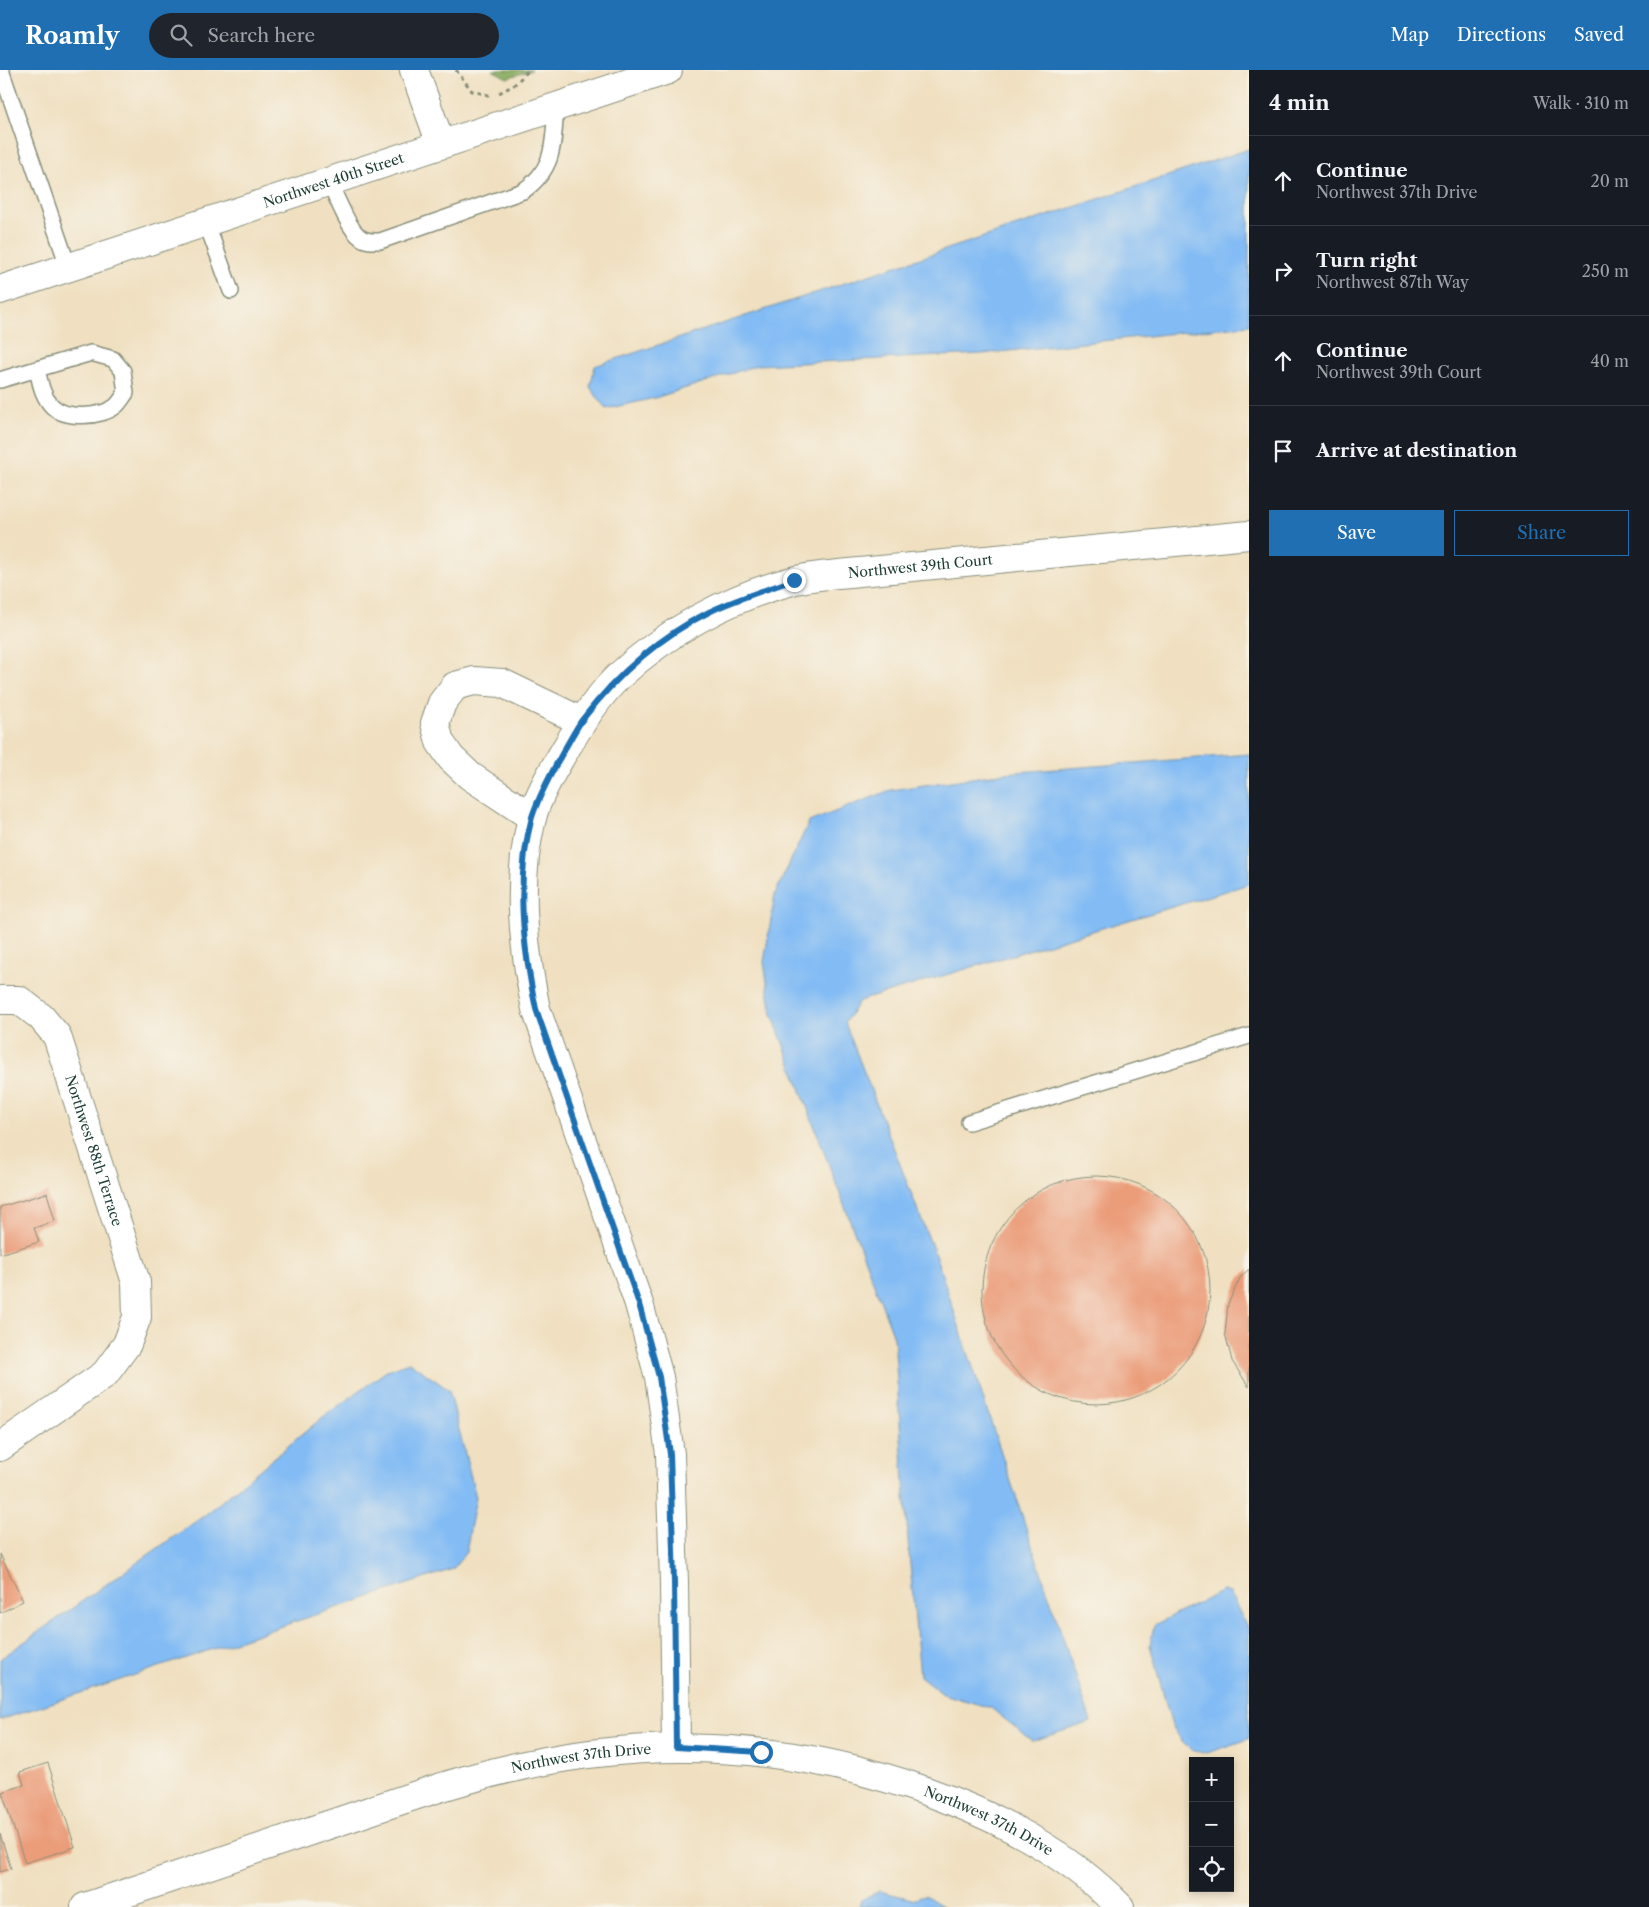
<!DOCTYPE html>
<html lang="en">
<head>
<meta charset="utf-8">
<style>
  body { margin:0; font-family:"Libre Caslon Text",serif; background:#20242c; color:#f1f3f6 }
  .controls { position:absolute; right:15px; bottom:15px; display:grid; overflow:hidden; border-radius:0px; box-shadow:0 2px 8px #0003 }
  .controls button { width:45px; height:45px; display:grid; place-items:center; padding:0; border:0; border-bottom:1px solid #363941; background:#171b24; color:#f1f3f6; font:25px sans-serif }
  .stop { position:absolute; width:15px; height:15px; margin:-11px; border:4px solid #1f6fb2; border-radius:50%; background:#fff }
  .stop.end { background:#1f6fb2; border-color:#fff; box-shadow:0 1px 5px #0008 }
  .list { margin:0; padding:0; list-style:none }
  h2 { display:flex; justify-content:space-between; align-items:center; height:65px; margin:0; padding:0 20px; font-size:21px }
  h2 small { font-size:16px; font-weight:400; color:#9ea1a6 }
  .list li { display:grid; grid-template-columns:32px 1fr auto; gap:15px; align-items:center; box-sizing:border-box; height:90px; padding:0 20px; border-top:1px solid #363941 }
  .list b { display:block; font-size:19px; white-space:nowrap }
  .list p { margin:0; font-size:16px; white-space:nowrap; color:#9ea1a6 }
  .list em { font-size:16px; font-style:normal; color:#9ea1a6 }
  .actions { display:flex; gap:10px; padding:15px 20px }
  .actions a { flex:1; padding:11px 0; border:1px solid #1f6fb2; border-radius:0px; text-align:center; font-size:18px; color:#1f6fb2 }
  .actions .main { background:#1f6fb2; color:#fff }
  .icon { flex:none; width:28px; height:28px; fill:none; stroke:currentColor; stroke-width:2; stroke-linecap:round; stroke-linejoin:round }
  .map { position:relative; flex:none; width:1249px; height:1837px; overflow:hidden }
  header { display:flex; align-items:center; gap:30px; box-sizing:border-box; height:70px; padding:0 25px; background:#1f6fb2; color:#fff }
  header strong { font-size:24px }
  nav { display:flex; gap:28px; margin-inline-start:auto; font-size:18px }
  .search { width:350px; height:45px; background:#20242c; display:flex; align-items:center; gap:12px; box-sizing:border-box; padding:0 18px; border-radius:28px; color:#9ea1a6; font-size:19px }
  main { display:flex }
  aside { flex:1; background:#171b24 }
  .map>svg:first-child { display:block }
  .forest { fill:#8aac60; stroke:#54744a }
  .water { fill:#83bcf4; stroke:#517c94 }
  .building { fill:#eb9d7a }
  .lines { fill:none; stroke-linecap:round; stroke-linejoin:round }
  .service-casing { stroke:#888e7a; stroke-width:18 }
  .minor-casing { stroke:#888e7a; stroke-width:30 }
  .tertiary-casing { stroke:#888e7a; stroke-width:30 }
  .path { stroke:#888e7a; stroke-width:3; stroke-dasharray:4 4; stroke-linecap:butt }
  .service { stroke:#fff; stroke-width:15 }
  .minor { stroke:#fff; stroke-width:28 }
  .tertiary { stroke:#fff; stroke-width:28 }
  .route { stroke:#1f6fb2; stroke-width:6 }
  .labels { text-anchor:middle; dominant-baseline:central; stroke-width:4; stroke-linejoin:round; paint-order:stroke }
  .street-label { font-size:14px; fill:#1f3d34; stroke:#f7f3e8 }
</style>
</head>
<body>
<header>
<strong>Roamly</strong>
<div class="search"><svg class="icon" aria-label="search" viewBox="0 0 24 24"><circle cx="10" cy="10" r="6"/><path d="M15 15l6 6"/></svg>Search here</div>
<nav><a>Map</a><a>Directions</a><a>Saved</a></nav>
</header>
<main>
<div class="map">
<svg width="1249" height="1837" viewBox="0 0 1249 1837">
  <rect width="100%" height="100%" fill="#f7f3e8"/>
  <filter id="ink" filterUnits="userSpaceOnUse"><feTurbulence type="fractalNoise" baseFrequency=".02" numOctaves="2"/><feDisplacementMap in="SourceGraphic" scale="10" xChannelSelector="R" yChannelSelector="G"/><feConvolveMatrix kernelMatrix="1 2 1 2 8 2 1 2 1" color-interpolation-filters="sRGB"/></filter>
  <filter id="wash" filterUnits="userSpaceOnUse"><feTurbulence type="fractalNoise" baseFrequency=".0096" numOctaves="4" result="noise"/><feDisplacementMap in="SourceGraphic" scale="20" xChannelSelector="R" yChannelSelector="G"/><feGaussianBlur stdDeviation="1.12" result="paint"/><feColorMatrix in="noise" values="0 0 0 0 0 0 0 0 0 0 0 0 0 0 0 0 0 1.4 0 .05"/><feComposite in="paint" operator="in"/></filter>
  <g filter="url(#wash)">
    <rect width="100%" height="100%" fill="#f0e0c1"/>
    <path class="forest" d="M492,0h40l-25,8z"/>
    <g class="water">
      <path d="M1249,79v176l-267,29 -224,11 -103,33 -49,11 -16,-22 5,-21z"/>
      <path d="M1249,684v130l-390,117 -14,22 91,234 155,465 -59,19 -41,-33 -48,-14 -23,-18 -11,-123 -15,-216 -122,-323 -8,-52 11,-68 34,-72 82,-32 114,-17z"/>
      <path d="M409,1292l40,28 27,107 -10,55 -13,17 -453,151v-61l205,-144 118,-98 65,-47z"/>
      <path d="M1223,1521l7,2 19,38v108l-42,14 -14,-2 -11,-10 -10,-15 -22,-81 4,-20z"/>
      <path d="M879,1821l33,8 13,-4 19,12h-85l2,-7z"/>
    </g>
    <g id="blocks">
      <g class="building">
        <circle cx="1096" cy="1220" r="114"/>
        <path d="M47,1123l8,28 -21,7 5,14 -39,12v-47z"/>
        <path d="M1249,1199v118l-17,-26 -7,-28 3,-29 12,-26z"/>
        <path d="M0,1484l23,47 -23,12z"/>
        <path d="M48,1693l27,84 -50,16 -23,-71 22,-7 -4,-13z"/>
        <path d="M0,1764l11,35 -11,3z"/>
      </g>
    </g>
  </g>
  <g filter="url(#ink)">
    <use href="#blocks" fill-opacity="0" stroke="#888e7a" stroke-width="1"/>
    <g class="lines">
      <defs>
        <g id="service">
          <path d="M1,0l68,199"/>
          <path d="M329,111c6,13 20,49 31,56 6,5 13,4 20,4l143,-50c33,-23 30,-49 33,-85"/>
          <path d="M206,152l25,69"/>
          <path d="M0,310l91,-27 22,6 10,12 3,22c-3,4 -6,9 -9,12 -14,13 -53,15 -66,0 -9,-10 -11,-23 -14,-36"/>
          <path d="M969,1052l280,-86"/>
        </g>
        <g id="minor">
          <path d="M414,0l27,74"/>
          <path d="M532,747l-62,-41 -19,-18 -11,-16 -5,-19 7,-20 13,-17 19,-5 28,2 79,38"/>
          <path id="s1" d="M0,930h19l22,17 16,19 79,246 1,35 -10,27 -22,30 -105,73"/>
          <path id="s2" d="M676,1677l-2,-165 -4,-128 -11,-77 -20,-73 -103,-295c-13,-63 -20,-128 -4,-191 5,-21 22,-50 33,-68 15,-26 32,-53 53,-73 49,-46 110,-79 174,-96 18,-5 38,-6 57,-8l400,-38"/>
          <path id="s3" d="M85,1837c80,-27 160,-54 240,-81 46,-15 91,-32 137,-45 153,-45 309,-45 461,9 73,26 142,61 197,117"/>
        </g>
        <g id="tertiary">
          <path id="s4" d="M0,220l668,-220"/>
        </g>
      </defs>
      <use href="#service" class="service-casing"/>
      <use href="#minor" class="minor-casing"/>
      <use href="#tertiary" class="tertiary-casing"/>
      <g class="path">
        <path d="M456,0l16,21 20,5"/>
        <path d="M499,23l15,-8 15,-15"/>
      </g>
      <use href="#service" class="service"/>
      <use href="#minor" class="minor"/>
      <use href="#tertiary" class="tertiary"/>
    </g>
  </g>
  <g class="lines" filter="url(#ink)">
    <path class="route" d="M761,1682l-85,-5 -2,-165 -4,-128 -11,-77 -20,-73 -103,-295c-13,-62 -21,-129 -4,-192 6,-19 21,-47 31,-65 6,-10 12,-22 19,-32 34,-44 77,-83 127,-108 27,-13 56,-22 85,-32"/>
  </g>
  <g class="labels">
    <g class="street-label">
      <text stroke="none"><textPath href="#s4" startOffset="351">Northwest 40th Street</textPath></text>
      <text stroke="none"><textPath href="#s2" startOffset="1448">Northwest 39th Court</textPath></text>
      <text stroke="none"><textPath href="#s1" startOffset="192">Northwest 88th Terrace</textPath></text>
      <text stroke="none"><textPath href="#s3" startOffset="519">Northwest 37th Drive</textPath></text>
      <text stroke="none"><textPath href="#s3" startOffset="939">Northwest 37th Drive</textPath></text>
    </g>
  </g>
</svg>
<div class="controls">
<button>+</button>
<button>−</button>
<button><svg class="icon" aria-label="locate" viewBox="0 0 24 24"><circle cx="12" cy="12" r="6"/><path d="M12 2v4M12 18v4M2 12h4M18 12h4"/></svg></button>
</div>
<div class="stop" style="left:761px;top:1682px"></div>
<div class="stop end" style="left:794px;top:510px"></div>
</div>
<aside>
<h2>4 min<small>Walk · 310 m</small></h2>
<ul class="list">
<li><svg class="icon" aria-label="ahead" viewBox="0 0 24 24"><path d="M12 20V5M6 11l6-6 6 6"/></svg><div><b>Continue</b><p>Northwest 37th Drive</p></div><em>20 m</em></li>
<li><svg class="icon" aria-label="right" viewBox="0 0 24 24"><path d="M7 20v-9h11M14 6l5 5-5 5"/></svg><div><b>Turn right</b><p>Northwest 87th Way</p></div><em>250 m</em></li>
<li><svg class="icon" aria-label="ahead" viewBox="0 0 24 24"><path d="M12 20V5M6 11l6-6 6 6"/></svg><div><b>Continue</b><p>Northwest 39th Court</p></div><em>40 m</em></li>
<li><svg class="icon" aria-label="arrive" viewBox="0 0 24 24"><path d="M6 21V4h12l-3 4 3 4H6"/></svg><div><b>Arrive at destination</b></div></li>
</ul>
<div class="actions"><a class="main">Save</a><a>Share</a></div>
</aside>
</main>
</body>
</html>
